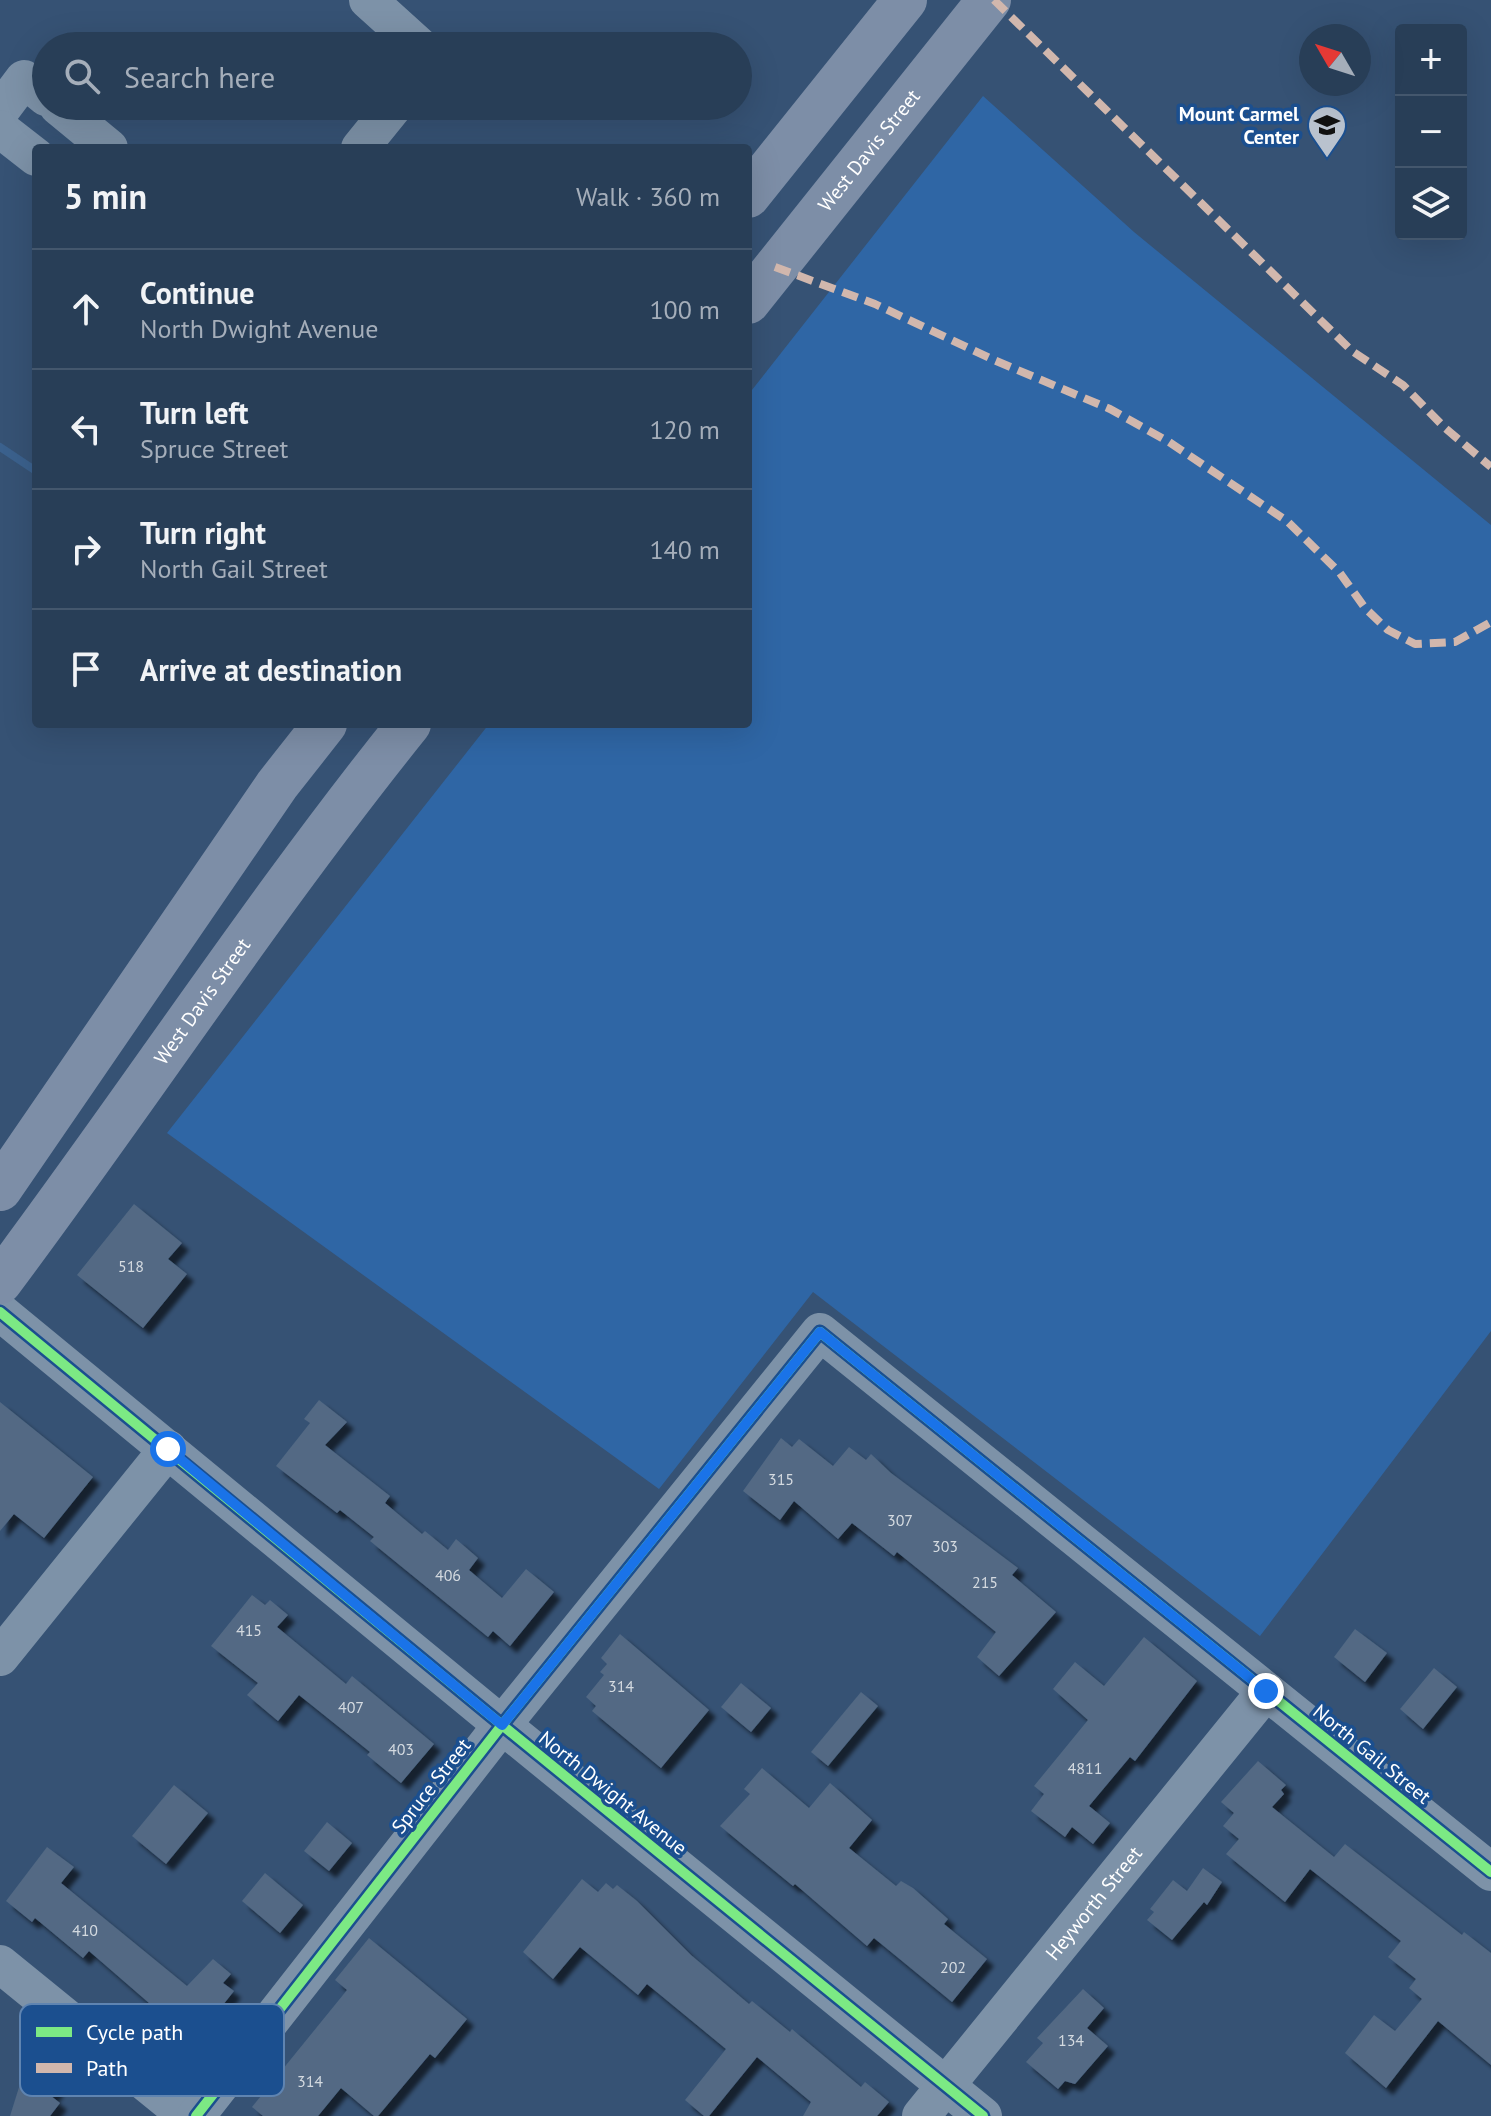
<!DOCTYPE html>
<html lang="en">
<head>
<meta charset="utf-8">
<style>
  body { margin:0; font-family:"PT Sans",sans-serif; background:#344961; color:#f1f3f6 }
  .controls { position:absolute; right:24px; top:24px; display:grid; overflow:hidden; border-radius:8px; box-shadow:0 8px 32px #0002 }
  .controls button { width:72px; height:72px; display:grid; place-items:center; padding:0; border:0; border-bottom:2px solid #44576d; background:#283e57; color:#f1f3f6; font:40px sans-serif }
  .compass { position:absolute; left:1299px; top:24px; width:72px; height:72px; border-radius:50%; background:#283e57; box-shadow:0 8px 32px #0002; rotate:309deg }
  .stop { position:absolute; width:24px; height:24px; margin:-18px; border:6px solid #1a73e8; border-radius:50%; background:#fff }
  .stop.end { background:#1a73e8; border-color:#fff; box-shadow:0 2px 8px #0008 }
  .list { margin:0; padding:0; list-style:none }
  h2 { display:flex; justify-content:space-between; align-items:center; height:104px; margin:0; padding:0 32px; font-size:34px }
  h2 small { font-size:26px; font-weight:400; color:#a5aeba }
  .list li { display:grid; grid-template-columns:52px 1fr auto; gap:24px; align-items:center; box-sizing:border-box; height:120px; padding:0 32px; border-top:2px solid #44576d }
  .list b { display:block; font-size:30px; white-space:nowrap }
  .list p { margin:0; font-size:26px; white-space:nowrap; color:#a5aeba }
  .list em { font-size:26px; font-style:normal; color:#a5aeba }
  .icon { flex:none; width:44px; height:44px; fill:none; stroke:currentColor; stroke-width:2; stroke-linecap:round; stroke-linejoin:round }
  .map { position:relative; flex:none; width:1491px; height:2116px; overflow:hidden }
  .search { position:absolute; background:#283e57; box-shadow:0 8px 32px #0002; left:32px; top:32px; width:720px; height:88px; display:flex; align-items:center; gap:20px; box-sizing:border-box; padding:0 28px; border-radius:44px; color:#a5aeba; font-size:30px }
  .panel { position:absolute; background:#283e57; box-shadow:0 8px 32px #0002; left:32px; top:144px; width:720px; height:584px; border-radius:8px }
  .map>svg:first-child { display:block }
  .green { fill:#2f66a5 }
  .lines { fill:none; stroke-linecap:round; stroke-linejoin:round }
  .stream { stroke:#3b618d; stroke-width:8 }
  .building { fill:#526984; filter:url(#shadow) }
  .minor { stroke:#7d92a8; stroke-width:38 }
  .major { stroke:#7d8ea7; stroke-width:44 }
  .quiet { stroke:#d1b7ad; stroke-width:8; stroke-dasharray:16 8; stroke-linecap:butt }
  .cycleway-casing { stroke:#1b4f8f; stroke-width:15 }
  .cycleway { stroke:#7ce984; stroke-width:10 }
  .route { stroke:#1a73e8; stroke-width:10 }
  .labels { text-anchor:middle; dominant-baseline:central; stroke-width:7; stroke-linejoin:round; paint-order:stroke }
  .number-label { font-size:16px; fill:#d4dae0 }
  .poi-label { font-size:20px; font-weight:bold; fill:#fff; stroke:#1b4f8f; text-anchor:end }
  .street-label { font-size:20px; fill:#fff; stroke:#1b4f8f }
  .key { fill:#1b4f8f; stroke:#5f84b1; stroke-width:2 }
  .key-label { font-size:22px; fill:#fff }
</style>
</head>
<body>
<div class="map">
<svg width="1491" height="2116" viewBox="0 0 1491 2116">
  <defs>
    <filter id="shadow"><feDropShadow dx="7" dy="7" stdDeviation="2" flood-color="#0009"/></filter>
  </defs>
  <rect width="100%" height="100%" fill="#365274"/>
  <path class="green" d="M983,96l151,136 357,293v806l-231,305 -447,-344 -154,197 -492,-356 322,-409h259v-329z"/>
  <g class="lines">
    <path class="stream" d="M0,447l36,24"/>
  </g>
  <g class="building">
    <path d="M134,1204l48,39 -14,16 19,15 -44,54 -66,-53z"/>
    <path d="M319,1400l28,22 -22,23 65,51 -5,7 37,31 3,-3 23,19 8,-11 22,19 -9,12 33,28 24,-29 28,23 -44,54 -17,-15 -5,6 -118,-96 4,-4 -34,-27 -3,3 -61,-47 34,-43 -6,-4z"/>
    <path d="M0,1402l93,75 -49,61 -30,-24 -14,17z"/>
    <path d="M781,1438l11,9 7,-8 34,27 16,-19 17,13 5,-6 20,19 127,95 -6,7 44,37 -57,64 -22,-19 19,-25 -99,-80 -3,4 -42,-33 -14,16 -44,-38 -14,19 -37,-29z"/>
    <path d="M252,1595l13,10 5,-5 18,15 -11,12 69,57 6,-8 82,68 -33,39 -34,-28 3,-3 -71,-57 -21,26 -31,-26 11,-12 -47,-37z"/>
    <path d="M1355,1629l32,24 -22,29 -31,-25z"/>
    <path d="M620,1634l89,76 -48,58 -69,-57 4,-5 -10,-9 18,-22 -4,-3 7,-8 -6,-6z"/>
    <path d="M1144,1637l53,44 -62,80 -5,-4 -41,49 21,17 -17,21 -21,-17 -7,10 -34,-26 13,-17 -10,-8 54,-66 -35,-31 22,-27 29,24z"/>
    <path d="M1434,1668l23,19 -34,42 -23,-20z"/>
    <path d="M741,1683l30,25 -20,24 -30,-25z"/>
    <path d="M861,1692l17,14 -50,60 -17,-14z"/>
    <path d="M1258,1761l28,24 -5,5 3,4 -12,13 62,50 11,-13 117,91 2,-3 27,21v112l-53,-44 -52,67 -41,-35 29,-38 21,16 27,-32 -13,-11 7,-9 -28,-22 13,-16 -91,-72 -25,33 -59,-48 13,-15 -16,-13 11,-13 -13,-11z"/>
    <path d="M762,1768l47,40 21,-25 42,37 -23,28 47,38 5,-5 12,7 35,31 -4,5 43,35 -35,43 -78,-64 -7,8 -72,-62 -2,2 -73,-60 30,-32 -6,-5z"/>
    <path d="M174,1785l34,28 -42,51 -34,-28z"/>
    <path d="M327,1822l25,21 -23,28 -25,-20z"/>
    <path d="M47,1847l27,20 -13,16 126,103 26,-27 18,15 -8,9 11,8 -39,49 -4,-3 -6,8 -22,-18 5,-6 -4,-5 -75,-65 -6,7 -48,-40 -3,4 -26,-21z"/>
    <path d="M1203,1868l19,14 -15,23 -3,-3 -32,38 -25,-20 7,-8 -4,-3 23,-29 14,11z"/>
    <path d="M265,1873l38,32 -23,28 -38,-32z"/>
    <path d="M582,1879l16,13 8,-9 7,6 4,-4 20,16 54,54 58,49 3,-3 38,31 2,-3 8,7 61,51 4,-5 24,20 -12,14h-74l8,-14 -54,-45 -48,59h-5l-19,-16 41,-51 -79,-65 -9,11 -58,-48 -27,32 -30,-27z"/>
    <path d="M369,1938l98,81 -32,39 -5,-4 -52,62h-4l-33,-28 -23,28h-55l-11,-9 95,-117 -12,-10z"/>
    <path d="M1083,1989l21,19 -17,20 21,18 -33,38 -10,-3 -7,8 -32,-27 17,-19 -6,-5z"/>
    <path d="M26,2065l31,24 -6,7 9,7 -10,13h-40z"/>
  </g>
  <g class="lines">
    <g class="minor">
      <path d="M368,0l51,46"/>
      <path d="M58,106l51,42"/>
      <path d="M0,111l24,-32 22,18"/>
      <path d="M0,129l36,28"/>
      <path d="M360,148l34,-42"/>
      <path d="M0,1312l502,413 481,391"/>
      <path d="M0,1657l168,-208"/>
      <path d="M0,1964l187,152"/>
      <path d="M196,2116l306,-391 318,-393 671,540"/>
      <path id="s1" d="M921,2116l345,-425"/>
    </g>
    <g class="major">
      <path d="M748,196l157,-196"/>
      <path id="s2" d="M748,302l241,-302"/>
      <path d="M0,1189l277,-404 48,-61"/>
      <path id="s3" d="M0,1282c138,-184 264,-378 409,-558"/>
    </g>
    <g class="quiet">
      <path d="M994,0l358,351 51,34 42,43 46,39"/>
      <path d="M775,267l100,37 119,56 116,49 59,33 118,79 53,52 25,35 23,22 27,14 40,-2 36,-20"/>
    </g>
    <defs>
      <g id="cycleway">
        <path d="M0,1312l502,413 481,391"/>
        <path d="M196,2116l306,-391 318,-393 671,540"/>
      </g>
    </defs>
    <use href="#cycleway" class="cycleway-casing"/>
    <use href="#cycleway" class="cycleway"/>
  </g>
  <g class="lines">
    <path class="route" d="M168,1449l334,276 318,-393 446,359"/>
  </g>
  <defs>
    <symbol id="university-pin" viewBox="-11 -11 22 30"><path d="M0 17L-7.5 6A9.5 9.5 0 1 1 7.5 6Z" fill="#b9c2ce" stroke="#1b4f8f"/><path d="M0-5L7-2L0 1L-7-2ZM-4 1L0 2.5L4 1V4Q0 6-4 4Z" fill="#111"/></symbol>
  </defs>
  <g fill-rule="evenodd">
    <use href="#university-pin" x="1305" y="103" width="44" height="60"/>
  </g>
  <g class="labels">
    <g class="number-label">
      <text x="131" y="1266">518</text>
      <text x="781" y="1479">315</text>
      <text x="900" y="1520">307</text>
      <text x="945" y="1546">303</text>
      <text x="448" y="1575">406</text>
      <text x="985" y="1582">215</text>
      <text x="249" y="1630">415</text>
      <text x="621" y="1686">314</text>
      <text x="351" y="1707">407</text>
      <text x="401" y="1749">403</text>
      <text x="1085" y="1768">4811</text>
      <text x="85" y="1930">410</text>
      <text x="953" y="1967">202</text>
      <text x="1071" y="2040">134</text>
      <text x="310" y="2081">314</text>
    </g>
    <g class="poi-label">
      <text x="1299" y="114">Mount Carmel<tspan x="1299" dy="23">Center</tspan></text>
    </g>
    <g class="street-label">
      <text stroke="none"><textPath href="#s2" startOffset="194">West Davis Street</textPath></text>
      <text stroke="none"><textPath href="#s3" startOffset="346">West Davis Street</textPath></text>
      <text transform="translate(1372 1754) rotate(39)">North Gail Street</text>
      <text transform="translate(431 1786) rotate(-52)">Spruce Street</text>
      <text transform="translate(613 1793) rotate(39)">North Dwight Avenue</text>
      <text stroke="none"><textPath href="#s1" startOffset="274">Heyworth Street</textPath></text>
    </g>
  </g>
  <rect x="20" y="2004" width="264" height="92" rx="12" class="key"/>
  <rect x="36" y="2027" width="36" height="10" fill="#7ce984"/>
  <rect x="36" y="2063" width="36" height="10" fill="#d1b7ad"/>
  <g class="key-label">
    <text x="86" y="2040">Cycle path</text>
    <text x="86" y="2076">Path</text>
  </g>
</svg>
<div class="controls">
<button>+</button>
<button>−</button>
<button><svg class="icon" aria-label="layers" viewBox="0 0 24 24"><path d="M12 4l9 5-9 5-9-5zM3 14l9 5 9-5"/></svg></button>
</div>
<svg class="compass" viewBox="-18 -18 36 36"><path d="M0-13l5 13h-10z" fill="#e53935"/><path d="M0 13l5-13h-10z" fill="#a5aeba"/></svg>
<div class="stop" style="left:168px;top:1449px"></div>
<div class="stop end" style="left:1266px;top:1691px"></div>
<div class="search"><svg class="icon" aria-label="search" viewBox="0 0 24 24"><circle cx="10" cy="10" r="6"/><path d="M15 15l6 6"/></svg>Search here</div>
<section class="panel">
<h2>5 min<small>Walk · 360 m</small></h2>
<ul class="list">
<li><svg class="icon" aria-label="ahead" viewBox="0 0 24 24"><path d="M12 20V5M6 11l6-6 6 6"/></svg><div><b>Continue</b><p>North Dwight Avenue</p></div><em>100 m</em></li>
<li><svg class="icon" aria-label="left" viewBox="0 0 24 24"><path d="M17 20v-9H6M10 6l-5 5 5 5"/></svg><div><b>Turn left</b><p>Spruce Street</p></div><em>120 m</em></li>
<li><svg class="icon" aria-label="right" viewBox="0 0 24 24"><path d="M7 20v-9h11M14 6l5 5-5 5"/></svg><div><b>Turn right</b><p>North Gail Street</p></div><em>140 m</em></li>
<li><svg class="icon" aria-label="arrive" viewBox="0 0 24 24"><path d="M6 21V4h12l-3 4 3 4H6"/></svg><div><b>Arrive at destination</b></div></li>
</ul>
</section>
</div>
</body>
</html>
